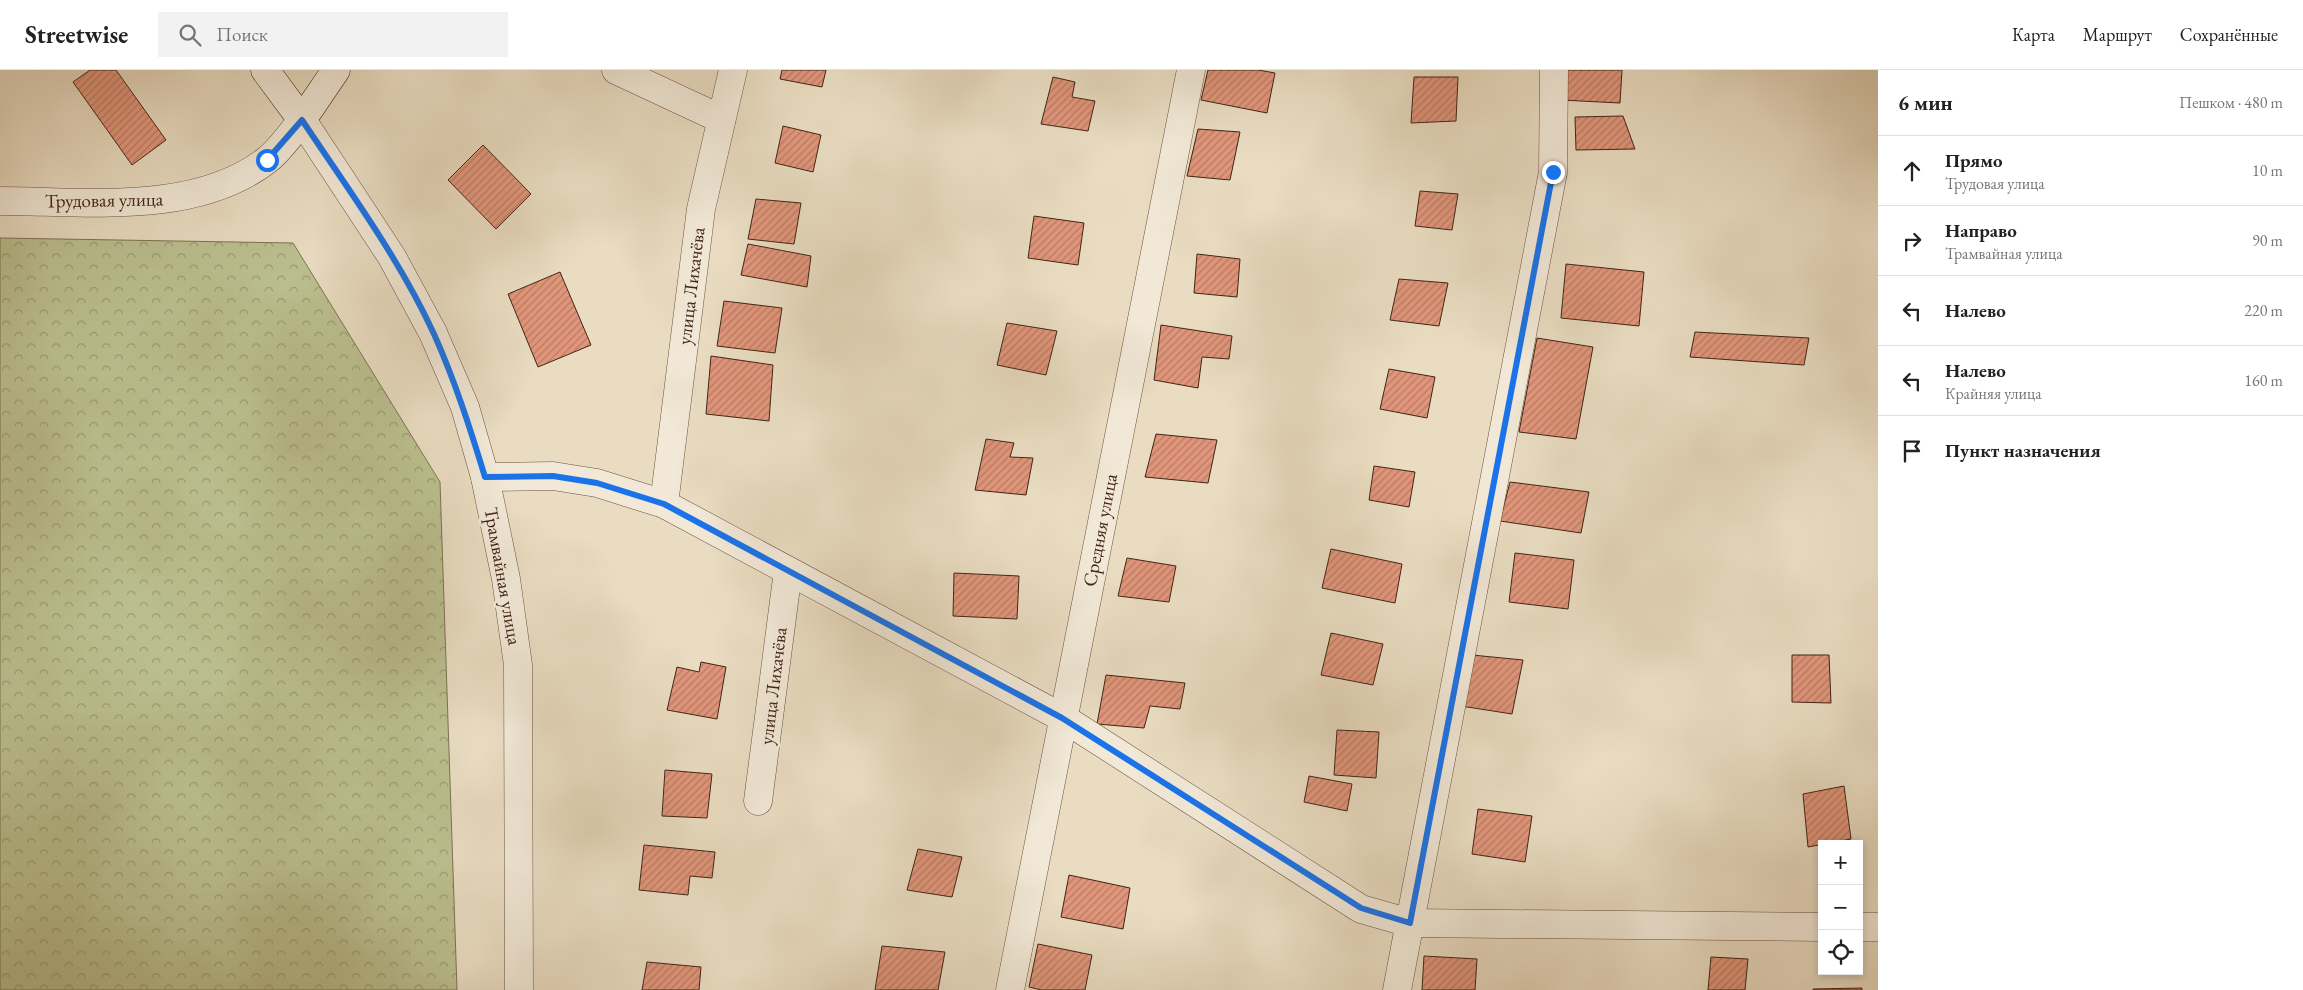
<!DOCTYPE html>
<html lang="ru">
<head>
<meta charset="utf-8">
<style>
  body { margin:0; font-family:"EB Garamond",serif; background:#f2f2f2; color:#222 }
  .controls { position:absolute; right:15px; bottom:15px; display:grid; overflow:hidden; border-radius:0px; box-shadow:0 2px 8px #0003 }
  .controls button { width:45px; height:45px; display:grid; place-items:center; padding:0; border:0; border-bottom:1px solid #e0e0e0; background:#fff; color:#222; font:25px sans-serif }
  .stop { position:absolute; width:15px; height:15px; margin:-11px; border:4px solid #1a73e8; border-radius:50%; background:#fff }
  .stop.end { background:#1a73e8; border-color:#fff; box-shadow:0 1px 5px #0008 }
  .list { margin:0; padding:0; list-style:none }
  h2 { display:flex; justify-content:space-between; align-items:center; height:65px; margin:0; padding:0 20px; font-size:21px }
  h2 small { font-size:16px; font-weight:400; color:#767676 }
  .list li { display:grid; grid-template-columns:32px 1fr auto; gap:15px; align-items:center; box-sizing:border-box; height:70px; padding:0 20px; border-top:1px solid #e0e0e0 }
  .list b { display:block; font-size:19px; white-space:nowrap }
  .list p { margin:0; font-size:16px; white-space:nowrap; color:#767676 }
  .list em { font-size:16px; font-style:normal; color:#767676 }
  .icon { flex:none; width:28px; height:28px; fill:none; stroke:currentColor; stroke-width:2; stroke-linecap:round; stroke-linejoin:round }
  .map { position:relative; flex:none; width:1878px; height:920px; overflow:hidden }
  header { display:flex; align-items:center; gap:30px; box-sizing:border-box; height:70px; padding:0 25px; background:#fff; border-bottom:1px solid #e0e0e0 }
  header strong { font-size:24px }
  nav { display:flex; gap:28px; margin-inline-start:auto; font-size:18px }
  .search { width:350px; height:45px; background:#f2f2f2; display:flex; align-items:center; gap:12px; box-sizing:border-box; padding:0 18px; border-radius:0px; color:#767676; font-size:19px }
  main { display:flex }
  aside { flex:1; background:#fff }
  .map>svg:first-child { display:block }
  .forest { fill:url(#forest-crowns); stroke:#7e7252 }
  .building { fill:url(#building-hatch); stroke:#422414 }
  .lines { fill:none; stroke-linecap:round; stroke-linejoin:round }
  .street-casing { stroke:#6c523f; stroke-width:29 }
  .secondary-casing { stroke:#422414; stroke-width:29 }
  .street { stroke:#f1e8d7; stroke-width:28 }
  .secondary { stroke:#f1e8d7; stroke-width:28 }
  .route { stroke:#1a73e8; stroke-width:6 }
  .labels { text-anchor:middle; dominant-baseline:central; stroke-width:5; stroke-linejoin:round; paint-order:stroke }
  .street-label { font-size:19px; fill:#422414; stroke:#f1e8d7 }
</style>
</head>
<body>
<header>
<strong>Streetwise</strong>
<div class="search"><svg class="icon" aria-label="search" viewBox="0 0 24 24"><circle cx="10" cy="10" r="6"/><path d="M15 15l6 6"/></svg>Поиск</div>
<nav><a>Карта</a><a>Маршрут</a><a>Сохранённые</a></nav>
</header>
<main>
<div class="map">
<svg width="1878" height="920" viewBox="0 0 1878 920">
  <defs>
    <pattern id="forest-crowns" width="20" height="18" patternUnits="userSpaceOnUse" patternTransform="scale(1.25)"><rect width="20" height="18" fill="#bbbf8f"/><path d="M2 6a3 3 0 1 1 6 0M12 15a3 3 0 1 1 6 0" fill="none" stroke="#9a9b74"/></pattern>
    <pattern id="building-hatch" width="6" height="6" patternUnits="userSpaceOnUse" patternTransform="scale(1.25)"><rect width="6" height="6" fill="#e1967b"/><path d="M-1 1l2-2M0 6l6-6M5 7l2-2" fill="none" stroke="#b87a64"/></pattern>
  </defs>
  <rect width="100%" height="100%" fill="#e9dcc1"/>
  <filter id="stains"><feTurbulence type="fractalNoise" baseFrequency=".004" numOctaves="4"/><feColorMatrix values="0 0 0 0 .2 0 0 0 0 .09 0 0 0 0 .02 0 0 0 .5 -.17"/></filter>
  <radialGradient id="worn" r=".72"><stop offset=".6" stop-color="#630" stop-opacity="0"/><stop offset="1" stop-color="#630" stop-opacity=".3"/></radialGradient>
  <path class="forest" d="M0,168l293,5 147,239 17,508h-457z"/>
  <g class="building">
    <path d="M90,0h26l50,70 -34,25 -59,-83z"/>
    <path d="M782,0h44l-4,17 -42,-8z"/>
    <path d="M1208,0h50l17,3 -8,40 -66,-13z"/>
    <path d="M1564,0h58l-2,33 -59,-3z"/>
    <path d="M1053,7l22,5 -3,15 23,4 -7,30 -47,-7z"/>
    <path d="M1414,7h44l-2,44 -45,2z"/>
    <path d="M1623,46l12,33 -59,1 -1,-33z"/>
    <path d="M783,56l38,9 -8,37 -38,-9z"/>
    <path d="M1198,59l42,3 -10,48 -43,-4z"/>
    <path d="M483,75l48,49 -35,35 -48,-49z"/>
    <path d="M1420,121l38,3 -6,36 -37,-4z"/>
    <path d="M756,129l45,4 -7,41 -46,-5z"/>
    <path d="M1034,146l50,7 -6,42 -50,-7z"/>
    <path d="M748,174l63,12 -4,31 -66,-12z"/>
    <path d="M1197,184l43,5 -3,38 -43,-4z"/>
    <path d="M1566,194l78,8 -5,54 -78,-8z"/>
    <path d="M560,202l31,73 -53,22 -30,-73z"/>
    <path d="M1399,209l49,4 -9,43 -49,-6z"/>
    <path d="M724,231l58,7 -7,45 -58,-7z"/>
    <path d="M1007,253l50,8 -11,44 -49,-10z"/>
    <path d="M1161,255l71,11 -3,23 -27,-2 -4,31 -44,-8z"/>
    <path d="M1695,262l114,6 -5,27 -114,-8z"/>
    <path d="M1537,268l56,9 -17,92 -57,-7z"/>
    <path d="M711,286l62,9 -4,56 -63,-7z"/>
    <path d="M1389,299l46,8 -8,41 -47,-9z"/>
    <path d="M1156,364l61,6 -9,43 -63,-6z"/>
    <path d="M986,369l28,4 -4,14 23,1 -7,37 -51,-5z"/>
    <path d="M1374,396l41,6 -6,35 -40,-7z"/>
    <path d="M1510,412l79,10 -8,41 -81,-12z"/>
    <path d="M1331,479l71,15 -7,39 -73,-15z"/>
    <path d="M1515,483l59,7 -6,49 -59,-7z"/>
    <path d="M1127,488l49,8 -7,36 -51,-6z"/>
    <path d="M954,503l65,3 -2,43 -64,-3z"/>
    <path d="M1331,563l52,11 -10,41 -52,-10z"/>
    <path d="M1472,585l51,5 -11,54 -51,-8z"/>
    <path d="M1792,585h37l2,48 -39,-1z"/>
    <path d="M701,592l25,5 -9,52 -50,-9 10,-43 22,5z"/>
    <path d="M1106,605l79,8 -5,26 -30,-3 -6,22 -47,-4z"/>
    <path d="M1337,660l42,2 -3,46 -42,-3z"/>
    <path d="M665,700l47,4 -5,44 -45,-2z"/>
    <path d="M1309,706l43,8 -5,27 -43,-9z"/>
    <path d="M1844,716l7,53 -43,8 -5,-53z"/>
    <path d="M1478,739l54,7 -7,46 -53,-8z"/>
    <path d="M644,775l71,7 -3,26 -22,-2 -2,19 -49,-5z"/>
    <path d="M918,779l44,8 -10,40 -45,-7z"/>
    <path d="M1069,805l61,13 -7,41 -62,-12z"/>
    <path d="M1038,874l54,11 -7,35h-44l-12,-3z"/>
    <path d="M882,876l63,6 -7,38h-63z"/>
    <path d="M1424,886l53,3 -2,31h-53z"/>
    <path d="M1711,887l37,2 -3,31h-37z"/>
    <path d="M647,892l54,5 -2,23h-57z"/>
    <path d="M1862,918v2h-49v-1z"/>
  </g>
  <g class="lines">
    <defs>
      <g id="street">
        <path d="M616,0l105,49"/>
        <path d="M0,131c85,0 195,15 267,-41 13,-10 24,-26 35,-40l90,137 41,76 32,74 20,70 21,102 12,86 1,325"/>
        <path d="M485,407l68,-1 44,7 67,21 399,214 298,191 49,14 412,4"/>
        <path d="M664,434l37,-295 32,-139"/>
        <path d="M758,731l30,-230"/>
        <path d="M1859,857h19"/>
        <path d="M1010,920l181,-920"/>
        <path d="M1397,920l156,-818 1,-102"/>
      </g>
      <path id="secondary" d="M265,0l37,50 34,-50"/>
    </defs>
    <use href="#street" class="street-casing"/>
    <use href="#secondary" class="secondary-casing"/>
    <use href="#street" class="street"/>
    <use href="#secondary" class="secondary"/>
  </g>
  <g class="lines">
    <path class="route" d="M267,90l35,-40c46,69 97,138 132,214 21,47 36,94 51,143l68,-1 44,7 67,21 398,214 299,190 49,15 143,-751"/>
  </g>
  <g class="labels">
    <g class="street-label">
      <text transform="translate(104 130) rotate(-1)">Трудовая улица</text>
      <text transform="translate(691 216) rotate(-83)">улица Лихачёва</text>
      <text transform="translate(1100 460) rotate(-79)">Средняя улица</text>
      <text transform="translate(503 506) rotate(80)">Трамвайная улица</text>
      <text transform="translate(773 616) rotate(-83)">улица Лихачёва</text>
    </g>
  </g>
  <rect width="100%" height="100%" filter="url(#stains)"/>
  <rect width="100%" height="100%" fill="url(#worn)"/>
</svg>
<div class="controls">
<button>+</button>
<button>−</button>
<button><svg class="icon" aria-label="locate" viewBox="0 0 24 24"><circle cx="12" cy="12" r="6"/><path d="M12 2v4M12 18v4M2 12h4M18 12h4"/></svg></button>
</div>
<div class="stop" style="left:267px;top:90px"></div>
<div class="stop end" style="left:1553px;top:102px"></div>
</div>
<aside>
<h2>6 мин<small>Пешком · 480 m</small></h2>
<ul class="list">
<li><svg class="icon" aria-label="ahead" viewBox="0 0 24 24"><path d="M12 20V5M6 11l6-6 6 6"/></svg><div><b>Прямо</b><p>Трудовая улица</p></div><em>10 m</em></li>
<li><svg class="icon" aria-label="right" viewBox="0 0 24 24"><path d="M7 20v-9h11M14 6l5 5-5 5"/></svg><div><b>Направо</b><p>Трамвайная улица</p></div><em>90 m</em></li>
<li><svg class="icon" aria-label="left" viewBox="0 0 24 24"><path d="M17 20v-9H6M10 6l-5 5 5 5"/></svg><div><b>Налево</b></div><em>220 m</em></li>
<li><svg class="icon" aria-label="left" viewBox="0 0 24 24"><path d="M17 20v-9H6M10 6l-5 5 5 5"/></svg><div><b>Налево</b><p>Крайняя улица</p></div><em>160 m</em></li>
<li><svg class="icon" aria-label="arrive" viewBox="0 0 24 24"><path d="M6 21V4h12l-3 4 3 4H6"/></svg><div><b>Пункт назначения</b></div></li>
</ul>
</aside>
</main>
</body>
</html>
